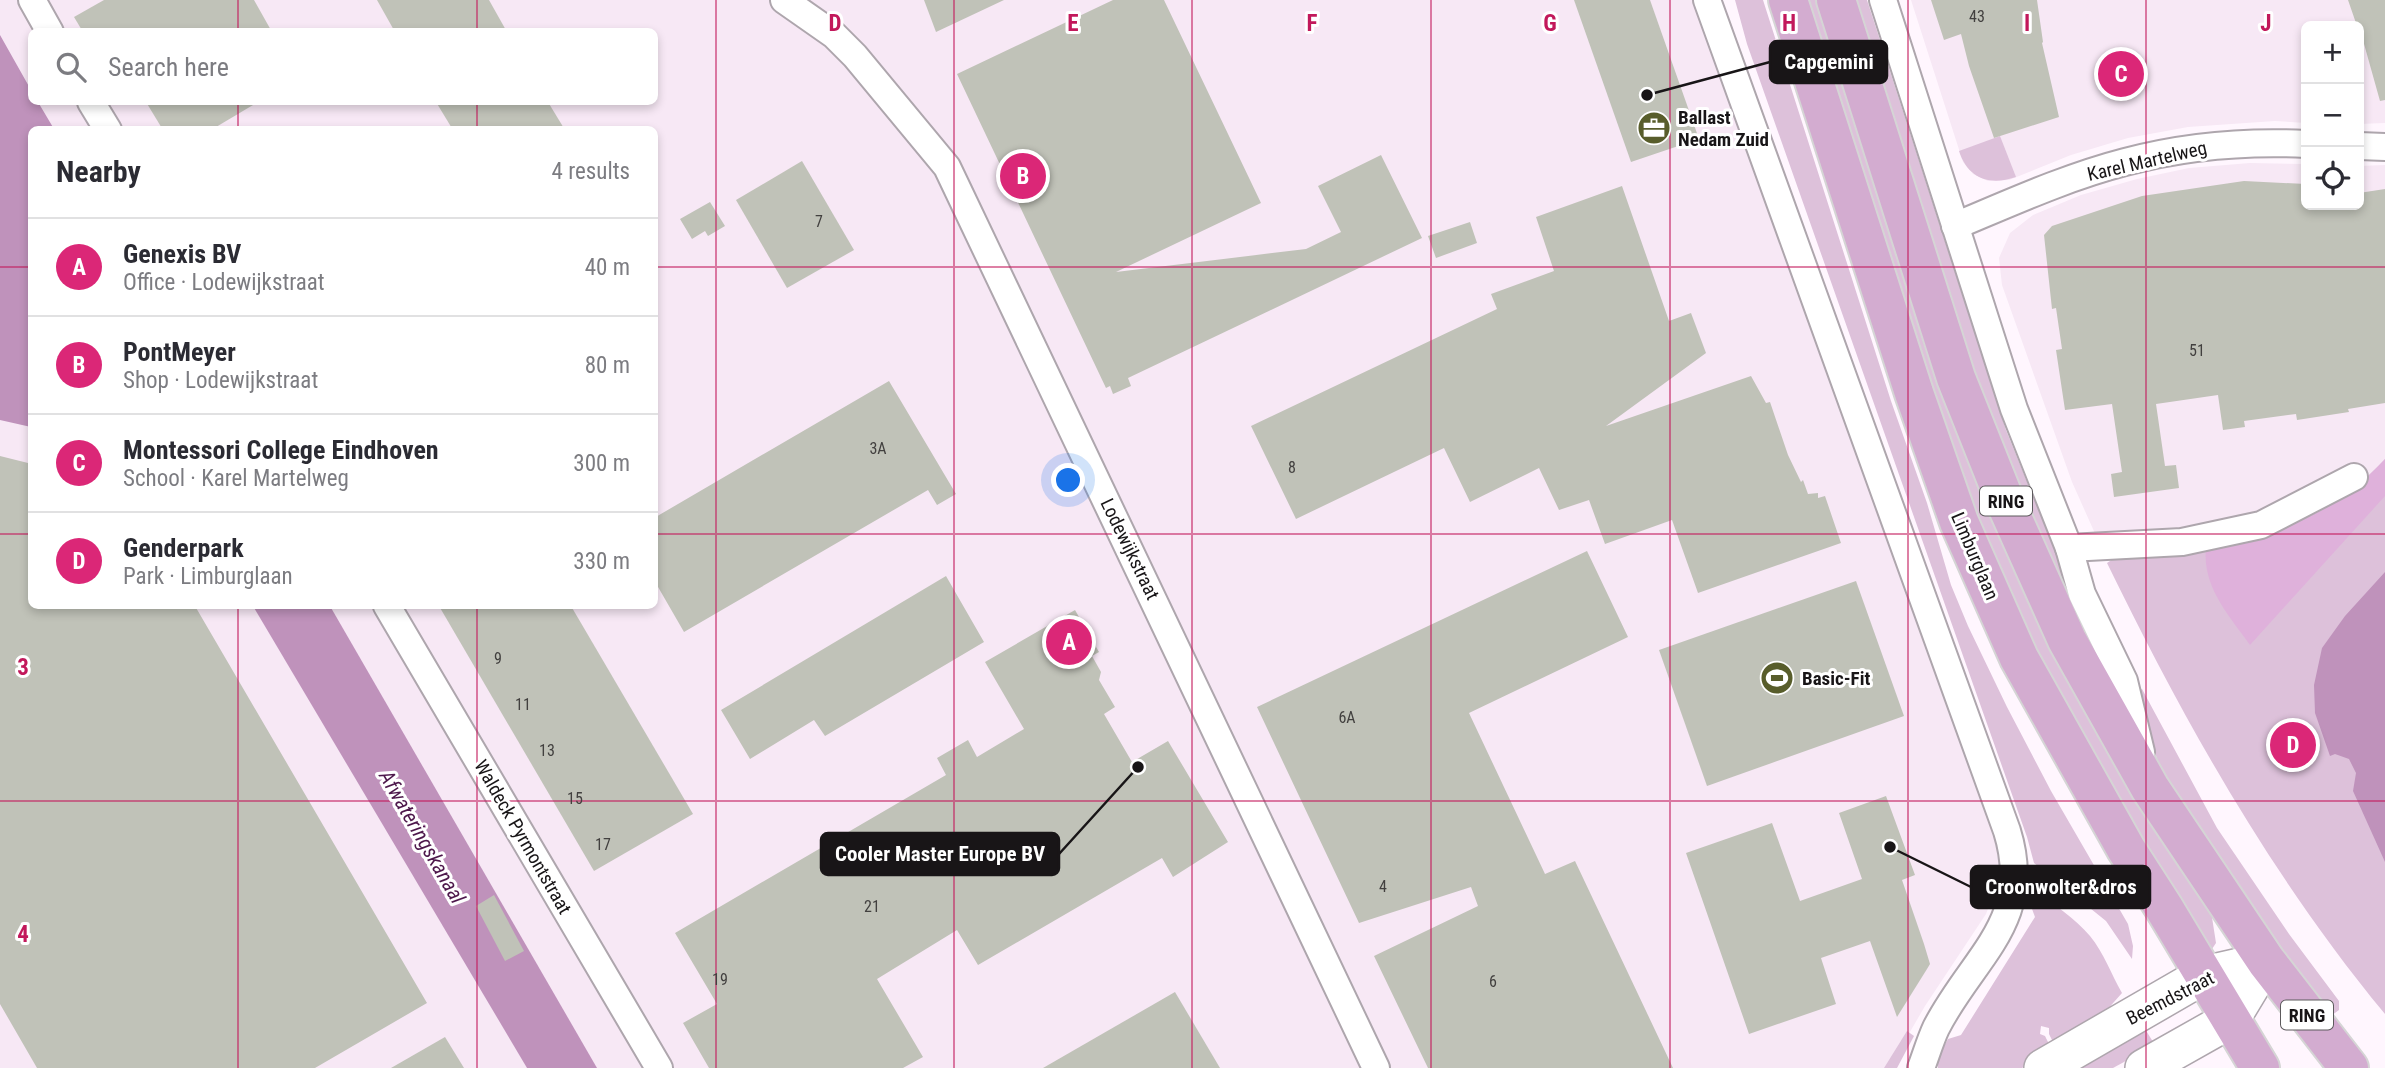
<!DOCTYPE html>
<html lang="en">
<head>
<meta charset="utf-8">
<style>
  body { margin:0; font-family:"Roboto Condensed",sans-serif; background:#f7f7f7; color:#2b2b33 }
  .controls { position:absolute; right:21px; top:21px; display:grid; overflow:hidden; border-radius:10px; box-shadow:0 4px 10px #0003 }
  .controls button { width:63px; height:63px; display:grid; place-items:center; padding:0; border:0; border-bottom:2px solid #e1e1e2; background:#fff; color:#2b2b33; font:35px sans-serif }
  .you { position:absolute; left:1069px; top:481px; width:24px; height:24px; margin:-18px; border:5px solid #fff; border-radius:50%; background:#1a73e8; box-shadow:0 0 0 10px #1a73e833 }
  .badge { display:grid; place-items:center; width:46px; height:46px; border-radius:50%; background:#db2777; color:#fff; font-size:23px; font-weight:700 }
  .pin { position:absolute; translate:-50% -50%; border:4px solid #fff; box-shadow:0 2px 7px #0006 }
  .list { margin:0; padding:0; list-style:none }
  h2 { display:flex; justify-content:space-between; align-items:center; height:91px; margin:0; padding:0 28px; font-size:30px }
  h2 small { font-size:23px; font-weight:400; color:#7c7c81 }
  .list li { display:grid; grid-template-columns:46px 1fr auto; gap:21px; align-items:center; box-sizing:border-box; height:98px; padding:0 28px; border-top:2px solid #e1e1e2 }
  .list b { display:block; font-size:26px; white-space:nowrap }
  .list p { margin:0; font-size:23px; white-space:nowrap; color:#7c7c81 }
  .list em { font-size:23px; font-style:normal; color:#7c7c81 }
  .icon { flex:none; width:38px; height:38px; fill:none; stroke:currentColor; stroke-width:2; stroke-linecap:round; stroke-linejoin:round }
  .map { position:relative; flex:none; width:2385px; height:1068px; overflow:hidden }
  .search { position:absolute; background:#fff; box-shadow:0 4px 10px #0003; left:28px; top:28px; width:630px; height:77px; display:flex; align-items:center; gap:18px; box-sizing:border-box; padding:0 24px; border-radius:10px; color:#7c7c81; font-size:26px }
  .panel { position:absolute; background:#fff; box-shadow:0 4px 10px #0003; left:28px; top:126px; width:630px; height:483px; border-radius:10px }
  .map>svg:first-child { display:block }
  .built { fill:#f7e8f5; fill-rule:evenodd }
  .green { fill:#ddc1da }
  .forest { fill:#dfb1db }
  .water { fill:#bf92bb }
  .building { fill:#c0c2b8 }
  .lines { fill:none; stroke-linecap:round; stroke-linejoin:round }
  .minor-casing { stroke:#aea6ad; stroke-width:30 }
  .secondary-casing { stroke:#aea6ad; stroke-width:40 }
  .primary-casing { stroke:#d5d5d5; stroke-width:42 }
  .minor { stroke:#fff; stroke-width:26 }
  .secondary { stroke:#fff; stroke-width:37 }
  .primary { stroke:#d3acd0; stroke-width:38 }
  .grid { fill:none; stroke:#c2185b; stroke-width:2; stroke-opacity:0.55 }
  .labels { text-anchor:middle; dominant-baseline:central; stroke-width:6; stroke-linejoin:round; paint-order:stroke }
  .number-label { font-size:16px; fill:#42403f }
  .shield { fill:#fff; stroke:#5d5b5d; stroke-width:2 }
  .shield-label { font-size:18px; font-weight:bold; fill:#181517 }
  .poi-label { font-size:19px; font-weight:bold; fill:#181517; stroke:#fff; text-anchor:start }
  .street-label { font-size:19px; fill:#181517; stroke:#fff }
  .water-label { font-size:21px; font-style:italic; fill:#4d174b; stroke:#fff }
  .grid-label { font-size:23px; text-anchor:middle; font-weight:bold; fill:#c2185b; stroke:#fff; stroke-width:6; stroke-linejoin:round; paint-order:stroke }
  .leader { fill:none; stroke:#181517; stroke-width:2.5 }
  .callout-dot { fill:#181517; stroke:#fff; stroke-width:2.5 }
  .callout { fill:#181517; stroke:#181517; stroke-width:2.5 }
  .callout-label { font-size:21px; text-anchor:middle; font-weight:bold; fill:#fff }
</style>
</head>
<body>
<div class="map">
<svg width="2385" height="1068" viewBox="0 0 2385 1068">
  <rect width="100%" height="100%" fill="#fff6fe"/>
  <g class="built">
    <path d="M0,0h1694l314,802 4,44 -26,68 -61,92 -36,62h-1889zM32,32h622v70h-622zM32,130h622v476h-622z"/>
    <path d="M1911,0h474v123l-26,1v-98h-53v97l-31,-2 -87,6 -60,11 -57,17 -62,25 -21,1 -15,-7 -10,-12z"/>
    <path d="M2250,163l56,1v41h53v-39l26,-1v294l-23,24 -17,14 -26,16 -27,12 -15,5 -171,28 -34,-76 -70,-197 -3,-27 11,-25 23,-18 48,-20 56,-16 52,-11z"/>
  </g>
  <g class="green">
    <path d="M1735,0h28l128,401 36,102 24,82 17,41 39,81 44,84 77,133 5,22 -1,13 -26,-38 -72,-58 -7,-26 -280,-793z"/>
    <path d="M1806,0h15l90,283 300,628 5,32 -4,6 -8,-1 -160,-280 -57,-128 -38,-93z"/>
    <path d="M1851,0h16l139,430 52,128 51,109 -23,-24 -93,-207z"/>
    <path d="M2000,136l16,41c-26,9 -48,2 -57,-26z"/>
    <path d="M2385,459v555c-114,-138 -200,-291 -278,-451l6,-4 164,-29c44,-14 77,-38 108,-71z"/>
    <path d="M2142,689l75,139 72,106 50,67v9l-11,8 -167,-245 -24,-82z"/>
    <path d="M2034,890c19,14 41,28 56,46 14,17 21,38 32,57l-16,18 -50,37 -7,-14v-6l-8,-2 -1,8 5,2 7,14 -30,18h-84v-11l10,-18 13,-4 74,-118 -6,-16z"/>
    <path d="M2145,1029l10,16 -42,23h-43z"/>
    <path d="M1907,1031l7,5 -17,32h-13z"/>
  </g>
  <path class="forest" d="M2385,459v37l-135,149c-21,-30 -48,-58 -44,-97 78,-19 122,-28 179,-89z"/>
  <g class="water">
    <path d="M0,35l31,55 1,12h6l16,27 -22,1 -1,297 -31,-7z"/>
    <path d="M2385,572v290l-32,-71 3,-18 -7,-14 -14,-5 -5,2 -15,-43 -1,-28 8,-37 23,-32z"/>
    <path d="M253,606h77l267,462h-70z"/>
  </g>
  <g class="building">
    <path d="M104,0h150l18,32h-189l-9,-15z"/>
    <path d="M377,0h112l18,32h-112z"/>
    <path d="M924,0h80l-68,32z"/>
    <path d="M1113,0h51l97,203 -145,69 190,-23 35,-17 -23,-46 63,-31 41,83 -294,140 3,8 -18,8 -3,-8 -4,2 -149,-314z"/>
    <path d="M1574,0h76l49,139 -68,23z"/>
    <path d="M1931,0h106l6,42 -1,1 17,74 -65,21 -25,-72 -8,-32 -17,6z"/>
    <path d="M2348,0h37v100l-5,1 -21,-75h-2z"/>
    <path d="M146,102h112l-47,28h-48z"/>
    <path d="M436,102h112l17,28h-112z"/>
    <path d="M802,161l52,89 -67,38 -51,-88z"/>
    <path d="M2244,181l62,3v21h53v-12l26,-4v214l-37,6 1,3 -52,8 -1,-6 -52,7 1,6 -22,3 -5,-35 -62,9 9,62 11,-1 3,23 -65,9 -3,-23 11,-2 -10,-68 -47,6 -9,-60 6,-1 -6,-41 -4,1 -8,-74 8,-9 90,-30z"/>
    <path d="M1622,186l47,135 22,-8 15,40 -100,73 145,-50 15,27 4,-1 18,53 13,27 2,-2 5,14 10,-1v5l7,-2 16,47 -143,50 -26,-73 -67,24 -16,-44 -30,10 -20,-42 -69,34 -26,-54 -148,71 -45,-93 246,-117 -6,-15 63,-23 -18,-54z"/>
    <path d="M710,202l15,24 -17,10 -3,-5 -13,8 -12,-20z"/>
    <path d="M1470,222l7,21 -41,15 -8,-22z"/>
    <path d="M889,381l67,113 -19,11 -9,-15 -244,142 -30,-52v-62z"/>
    <path d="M0,456l32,8v142h163l232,397 -112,65h-278l-37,-64z"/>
    <path d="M1587,551l41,86 -159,76 76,161 30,-13 98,207h-245l-54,-112 104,-50 -7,-19 -112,36 -102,-216z"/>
    <path d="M946,576l38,66 -159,94 -11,-16 -64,39 -29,-49z"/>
    <path d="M1856,581l48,135 -197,70 -48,-136z"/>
    <path d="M439,606h132l122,208 -99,57z"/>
    <path d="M1075,610l24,42 -7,4 9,16 -2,8 16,27 -11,7 28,48 36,-21 60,101 -55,35 -11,-19 -184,107 -21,-35 -80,49 46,78 -20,11h-194l-26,-45 34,-19 -42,-71 271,-158 -9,-17 31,-18 9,17 47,-28 -39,-67z"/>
    <path d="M1886,796l29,79 -13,5 22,64 6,20 -3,5 -30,48 -27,-76 -49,17 15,46 -87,30 -63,-181 86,-30 28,78 62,-22 -23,-66z"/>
    <path d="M494,895l30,56 -19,10 -29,-55z"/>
    <path d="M1175,992l45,76h-177z"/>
    <path d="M445,1037l19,31h-73z"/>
  </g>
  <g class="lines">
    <defs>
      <g id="minor">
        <path d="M32,0l18,32"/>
        <path d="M784,0l50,35 21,21 92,111 429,901"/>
        <path d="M1707,0l300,831c28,90 -35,126 -71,197 -6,13 -10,27 -15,40"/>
        <path d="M1883,0l131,409 55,139 13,46 42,87 17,71"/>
        <path d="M91,102l17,28"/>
        <path d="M2359,146l26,1"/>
        <path d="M1955,226c55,-23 112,-49 170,-64 60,-16 120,-21 181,-18"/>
        <path d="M2069,548l113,-6 79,-17 93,-48"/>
        <path d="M387,606l272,462"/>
      </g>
      <g id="secondary">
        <path d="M2043,1068l161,-93 62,-14"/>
        <path d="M2144,1068l87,-49 35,-58"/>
      </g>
      <g id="primary">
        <path d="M1788,0l126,393 45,129 60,136 107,191 38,59 96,160"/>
        <path d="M1836,0l120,378 51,128 60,134 83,148 116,173 83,107"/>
      </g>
    </defs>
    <use href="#minor" class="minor-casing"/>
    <use href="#secondary" class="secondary-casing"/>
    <use href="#primary" class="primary-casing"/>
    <use href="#minor" class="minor"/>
    <use href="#secondary" class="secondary"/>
    <use href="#primary" class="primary"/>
  </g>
  <path class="grid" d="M238,0v32M477,0v32M716,0v1068M954,0v1068M1192,0v1068M1431,0v1068M1670,0v1068M1908,0v1068M2146,0v1068M238,102v28M477,102v28M0,267h32M654,267h1731M0,534h32M654,534h1731M238,606v462M477,606v462M0,801h2385"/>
  <defs>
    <symbol id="office-disc" viewBox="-11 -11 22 22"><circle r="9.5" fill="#585d2b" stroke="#fff"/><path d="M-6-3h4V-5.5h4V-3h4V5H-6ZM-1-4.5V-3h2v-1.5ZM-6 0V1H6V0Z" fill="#fff"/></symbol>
    <symbol id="stadium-disc" viewBox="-11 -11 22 22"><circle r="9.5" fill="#585d2b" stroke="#fff"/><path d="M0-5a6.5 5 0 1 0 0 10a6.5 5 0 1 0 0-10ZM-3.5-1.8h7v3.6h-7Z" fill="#fff"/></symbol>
  </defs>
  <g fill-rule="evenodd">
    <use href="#office-disc" x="1635" y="109" width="38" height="38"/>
    <use href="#stadium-disc" x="1758" y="659" width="38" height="38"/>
  </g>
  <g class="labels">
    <g class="number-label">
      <text x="1977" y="16">43</text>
      <text x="819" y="221">7</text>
      <text x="2197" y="350">51</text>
      <text x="878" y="448">3A</text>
      <text x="1292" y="467">8</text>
      <text x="498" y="658">9</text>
      <text x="523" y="704">11</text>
      <text x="1347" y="717">6A</text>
      <text x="547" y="750">13</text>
      <text x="575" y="798">15</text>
      <text x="603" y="844">17</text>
      <text x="1383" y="886">4</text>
      <text x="872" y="906">21</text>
      <text x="720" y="979">19</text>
      <text x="1493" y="981">6</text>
    </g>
    <g class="shield">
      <rect x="1980" y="486.5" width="52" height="29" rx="5"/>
      <rect x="2281" y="1000.5" width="52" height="29" rx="5"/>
    </g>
    <g class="shield-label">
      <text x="2006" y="501">RING</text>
      <text x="2307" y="1015">RING</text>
    </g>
    <g class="poi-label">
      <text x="1678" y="117">Ballast<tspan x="1678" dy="22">Nedam Zuid</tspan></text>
      <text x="1802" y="678">Basic-Fit</text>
    </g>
    <g class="street-label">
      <text transform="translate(2147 161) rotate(-13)">Karel Martelweg</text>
      <text transform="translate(1130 549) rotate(64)">Lodewijkstraat</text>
      <text transform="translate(1975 556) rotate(67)">Limburglaan</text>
      <text transform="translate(523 837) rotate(60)">Waldeck Pyrmontstraat</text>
      <text transform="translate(2170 998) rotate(-27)">Beemdstraat</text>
    </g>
    <g class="water-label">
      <text transform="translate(422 837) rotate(60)">Afwateringskanaal</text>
    </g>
  </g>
  <g class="grid-label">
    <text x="835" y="31">D</text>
    <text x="1073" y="31">E</text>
    <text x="1312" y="31">F</text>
    <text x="1550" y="31">G</text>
    <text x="1789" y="31">H</text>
    <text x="2027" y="31">I</text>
    <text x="2266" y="31">J</text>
    <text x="23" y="675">3</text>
    <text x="23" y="942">4</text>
  </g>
  <path class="leader" d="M1647 95L1770 62M1138 767L1059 854M1890 847L1971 887"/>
  <g class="callout-dot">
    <circle cx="1647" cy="95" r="7"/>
    <circle cx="1138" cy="767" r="7"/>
    <circle cx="1890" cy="847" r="7"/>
  </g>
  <g class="callout">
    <rect x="1770" y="41" width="117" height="42" rx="7"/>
    <rect x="821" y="833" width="238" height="42" rx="7"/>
    <rect x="1971" y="866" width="179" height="42" rx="7"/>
  </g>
  <g class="callout-label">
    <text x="1829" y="69">Capgemini</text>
    <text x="940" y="861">Cooler Master Europe BV</text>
    <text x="2061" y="894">Croonwolter&amp;dros</text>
  </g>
</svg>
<div class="controls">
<button>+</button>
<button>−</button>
<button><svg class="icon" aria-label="locate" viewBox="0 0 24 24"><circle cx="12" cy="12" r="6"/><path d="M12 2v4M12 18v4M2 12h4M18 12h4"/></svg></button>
</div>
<div class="you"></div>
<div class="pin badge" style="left:1069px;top:642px">A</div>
<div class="pin badge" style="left:1023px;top:176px">B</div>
<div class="pin badge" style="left:2121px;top:74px">C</div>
<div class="pin badge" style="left:2293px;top:745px">D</div>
<div class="search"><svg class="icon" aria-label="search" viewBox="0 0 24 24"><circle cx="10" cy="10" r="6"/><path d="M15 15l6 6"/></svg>Search here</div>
<section class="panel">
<h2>Nearby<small>4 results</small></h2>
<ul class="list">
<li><span class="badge">A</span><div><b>Genexis BV</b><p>Office · Lodewijkstraat</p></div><em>40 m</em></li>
<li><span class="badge">B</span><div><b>PontMeyer</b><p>Shop · Lodewijkstraat</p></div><em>80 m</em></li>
<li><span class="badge">C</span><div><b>Montessori College Eindhoven</b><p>School · Karel Martelweg</p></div><em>300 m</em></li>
<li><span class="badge">D</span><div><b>Genderpark</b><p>Park · Limburglaan</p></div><em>330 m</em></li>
</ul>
</section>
</div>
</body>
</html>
